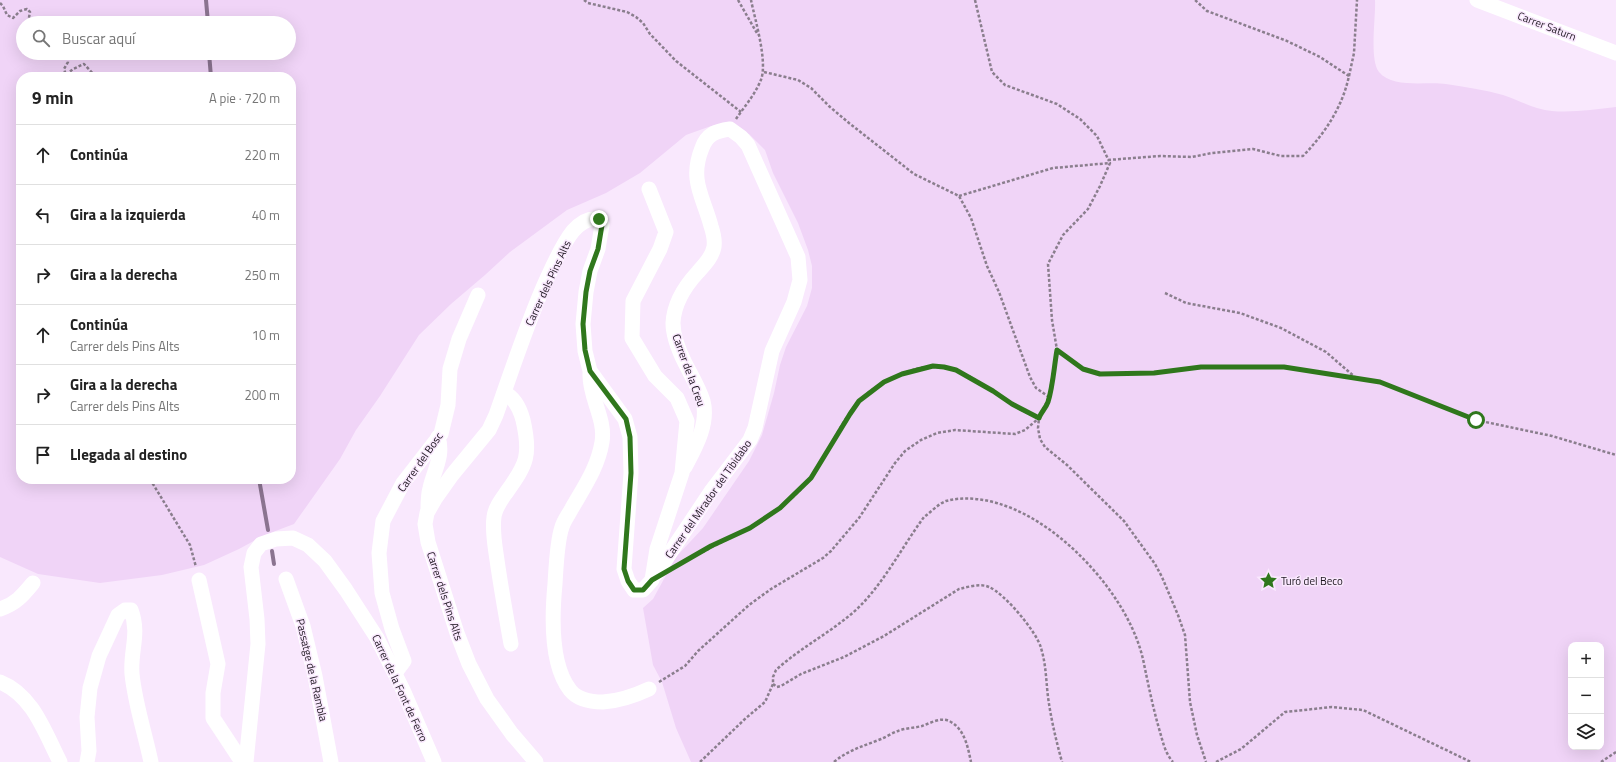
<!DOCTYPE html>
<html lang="es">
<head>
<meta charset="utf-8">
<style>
  body { margin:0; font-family:"Titillium Web",sans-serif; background:#f2f2f2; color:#222 }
  .controls { position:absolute; right:12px; bottom:12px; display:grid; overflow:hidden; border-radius:8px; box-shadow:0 4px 16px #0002 }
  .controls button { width:36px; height:36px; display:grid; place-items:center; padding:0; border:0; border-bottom:1px solid #e0e0e0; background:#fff; color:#222; font:20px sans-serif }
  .stop { position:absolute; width:12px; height:12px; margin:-9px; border:3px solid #2f771c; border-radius:50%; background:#fff }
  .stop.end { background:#2f771c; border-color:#fff; box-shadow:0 1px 4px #0008 }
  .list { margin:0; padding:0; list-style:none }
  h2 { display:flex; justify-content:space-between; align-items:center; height:52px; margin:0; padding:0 16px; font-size:17px }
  h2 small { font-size:13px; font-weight:400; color:#767676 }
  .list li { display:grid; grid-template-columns:26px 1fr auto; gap:12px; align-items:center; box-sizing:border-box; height:60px; padding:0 16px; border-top:1px solid #e0e0e0 }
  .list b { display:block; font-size:15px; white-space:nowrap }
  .list p { margin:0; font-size:13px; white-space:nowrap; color:#767676 }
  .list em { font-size:13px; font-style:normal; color:#767676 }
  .icon { flex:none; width:22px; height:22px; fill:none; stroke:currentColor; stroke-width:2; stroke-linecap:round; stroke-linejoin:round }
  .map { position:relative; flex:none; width:1616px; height:762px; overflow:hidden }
  .search { position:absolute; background:#fff; box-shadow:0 4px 16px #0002; left:16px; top:16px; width:280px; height:44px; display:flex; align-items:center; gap:10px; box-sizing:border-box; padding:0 14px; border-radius:22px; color:#767676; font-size:15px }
  .panel { position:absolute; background:#fff; box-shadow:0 4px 16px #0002; left:16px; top:72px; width:280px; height:412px; border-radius:16px }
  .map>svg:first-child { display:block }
  .green { fill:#f0d4f7; fill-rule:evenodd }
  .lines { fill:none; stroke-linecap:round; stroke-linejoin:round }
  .stream { stroke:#8b7490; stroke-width:4 }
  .path { stroke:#8a7e8d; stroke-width:2.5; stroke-dasharray:3 2; stroke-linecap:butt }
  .minor { stroke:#fff; stroke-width:15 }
  .route { stroke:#2f771c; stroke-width:5 }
  .labels { text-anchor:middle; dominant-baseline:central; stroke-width:3; stroke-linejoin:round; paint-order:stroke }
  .street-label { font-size:11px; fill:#1e1720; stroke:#f9e8fd }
  .poi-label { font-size:11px; fill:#1e1720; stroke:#f9e8fd; text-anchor:start }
</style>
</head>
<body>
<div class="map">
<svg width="1616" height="762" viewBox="0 0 1616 762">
  <rect width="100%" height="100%" fill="#f9e8fd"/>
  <path class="green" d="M0,0h1375c1,17 -6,59 4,72 14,17 48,9 67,12 19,3 39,6 57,11 16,5 32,15 49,16 21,2 43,-2 64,-4v655h-925l-15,-34 -14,-46 -9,-17 -10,-57 10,-9 23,-42 27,-29 46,-67 13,-26 12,-42 6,-28 6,-18 21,-41 5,-18v-22l-4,-16 -10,-27 -25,-50 -8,-23 -16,-16 -18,-6 -20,-2 -25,9 -46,38 -34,20 -39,17 -57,42 -25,23 -34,29 -32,31 -39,61 -24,34 -16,29 -46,65 -29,11 -26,14 -35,16 -42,10 -62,8 -62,-9 -38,-17zM23,23h266v30h-266zM21,77h270v402h-270zM1571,645h30v102h-30z"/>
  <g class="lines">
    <g class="stream">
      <path d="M206,0l2,23"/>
      <path d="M209,53l2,24"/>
      <path d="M259,479l9,51"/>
      <path d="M272,551l2,13"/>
    </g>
    <g class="path">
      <path d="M584,0l4,3 39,9 9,5 7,6 7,11 26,27 65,51"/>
      <path d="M738,0l20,35"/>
      <path d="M975,0l17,72 13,13 52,19 23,15 17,17 12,25"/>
      <path d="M0,3l3,3 4,9 6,3 7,-7 7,-2 3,3 -2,11"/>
      <path d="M67,53l2,1 -1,8 -4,7 2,6 7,-6 11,-5 12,13"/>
      <path d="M764,72l34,8 13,8 19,19 19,16 65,51 45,22 12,22 16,48 12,26 31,85 6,11 13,9"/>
      <path d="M1349,76l5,-23 3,-53"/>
      <path d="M736,119c8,-12 18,-23 24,-37 9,-17 -5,-62 -9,-82"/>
      <path d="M1108,160l52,-4 32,1 20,-4 41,-4 28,7h22c22,-23 39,-48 46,-80l-29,-19 -33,-16 -80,-30 -12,-11"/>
      <path d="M959,196l94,-28 57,-5 -10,23 -12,23 -25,26 -15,29 4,56 5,30 -8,47 -10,21 -1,10 2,11 5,8 22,18 57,56 31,43 7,13 16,38 7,20 5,67 7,33 9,27"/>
      <path d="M1165,293l21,10 54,10 41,15 45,24 30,26"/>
      <path d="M1057,350l26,19 17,5 54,-1 47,-6h83l96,15 96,38 76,16 64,19"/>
      <path d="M150,479l40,66 6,22"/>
      <path d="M680,564c46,-26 97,-44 131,-86 4,-5 7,-12 11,-18 10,-17 24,-45 37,-59 10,-11 24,-18 37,-25 15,-6 32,-12 47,-9 24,3 49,25 69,37 8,6 18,10 27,14"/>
      <path d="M659,682l26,-16 13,-15 51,-46 22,-16 52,-31 8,-7 28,-33 36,-55 10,-12 16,-11 16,-7 18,-3 60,4 10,-4 13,-11"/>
      <path d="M773,684l4,3 4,-1 20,-12 43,-17 40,-21 75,-47c9,-2 21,-6 30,-2 15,6 48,45 52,61 5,16 5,32 7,49 3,22 8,43 14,65"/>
      <path d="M700,762l46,-44 19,-16 8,-18v-7l3,-7c25,-23 56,-38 81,-61 27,-26 45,-62 67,-92 7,-5 14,-13 22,-16 18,-5 40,-2 57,4 61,20 129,95 141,159 5,24 9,44 16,68 3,10 5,21 13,30"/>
      <path d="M834,762c14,-12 30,-16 47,-23 5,-2 11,-6 17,-8 7,-3 16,-3 24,-5 9,-3 20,-10 29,-4 14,8 17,26 20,40"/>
      <path d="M1216,762l25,-13 44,-37 47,-5 31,3 108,52"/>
      <path d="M1601,762l15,-10"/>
    </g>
    <g class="minor">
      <path d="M1477,0l139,53"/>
      <path d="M590,374c-1,23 16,45 12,68 -4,25 -18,45 -30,66 -3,6 -8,12 -10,19 -5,14 -6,41 -7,57 -3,31 -5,80 15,106 7,9 21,12 33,12 17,-1 31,-6 46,-13"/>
      <path d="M504,393c10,4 16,16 19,27 8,35 4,44 -17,73 -5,7 -11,15 -12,24 -2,14 1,29 3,43 4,28 9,56 14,84"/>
      <path d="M428,510c0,-7 0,-15 2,-22 4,-18 14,-32 8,-51"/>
      <path d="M656,574l56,-84 38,-50 5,-12 17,-77 22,-49 6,-22 -2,-23 -50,-112 -7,-8 -11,-8c-14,2 -23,5 -28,19 -13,32 1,48 9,78 2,6 4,14 3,21 -2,10 -9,17 -16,25 -13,14 -24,31 -25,51 0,13 6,28 12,40 6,12 14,25 18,38 6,23 -8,47 -18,66"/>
      <path d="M286,579l17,47 12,50 16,86"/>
      <path d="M199,580l19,84 -5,29v25l29,44"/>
      <path d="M0,609c16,-5 23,-14 33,-26"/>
      <path d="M395,673l9,-12 -12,-32 -10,-36 -3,-40 4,-32 20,-38 38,-49 7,-29 2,-36 9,-30 19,-44"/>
      <path d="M0,682c33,13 45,51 60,80"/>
      <path d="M87,762l2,-11 -2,-34 3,-29 9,-32 19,-41 7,-5h6c9,24 -1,41 1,64 3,30 13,59 19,88"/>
      <path d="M246,762l12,-118 -1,-25 -6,-52 3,-14 7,-9 15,-5 17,-1 15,7 17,16 21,29 31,48 26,52 31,72"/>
      <path d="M536,762l-24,-28 -25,-35 -18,-35 -12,-31 -29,-91 -3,-18 2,-11 8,-14 17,-24 37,-45 7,-15c16,-45 30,-89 49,-132 8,-17 16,-37 28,-52 7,-8 15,-14 26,-12l3,6 -4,24 -8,22 -4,21 -3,32 2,27 5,20 35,48 5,18 1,36 -7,96 4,12 6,9h9l9,-10 5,-31 25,-76 5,-52 -10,-23 -22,-22 -23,-38 1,-37 27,-52 6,-17 -17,-43"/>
    </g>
  </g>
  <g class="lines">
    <path class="route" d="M599,219l3,6 -4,24 -8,22 -4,21 -3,32 2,26 5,21 36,48 4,18 1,36 -7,96 4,12 6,9h9l9,-10 59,-34 39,-18 30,-20 31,-30 39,-64 9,-13 25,-19 18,-8 31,-8 11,1 12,3 37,21 19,13 27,14c2,-6 7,-10 9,-16 5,-16 6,-35 9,-52l26,19 17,5 54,-1 47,-6h83l96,15 96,38"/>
  </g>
  <defs>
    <symbol id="sight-bare" viewBox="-9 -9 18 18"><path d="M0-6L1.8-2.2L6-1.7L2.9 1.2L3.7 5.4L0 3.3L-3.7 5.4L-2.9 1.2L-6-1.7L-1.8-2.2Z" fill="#2f771c" stroke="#f9e8fd" stroke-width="2.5" paint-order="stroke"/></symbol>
  </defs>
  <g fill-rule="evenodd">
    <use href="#sight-bare" x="1256" y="568" width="25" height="25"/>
  </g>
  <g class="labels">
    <g class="street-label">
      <text transform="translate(1547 26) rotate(21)">Carrer Saturn</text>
      <text transform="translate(548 283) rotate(-65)">Carrer dels Pins Alts</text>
      <text transform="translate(689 370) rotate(70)">Carrer de la Creu</text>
      <text transform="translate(420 462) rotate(-55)">Carrer del Bosc</text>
      <text transform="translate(708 499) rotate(-55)">Carrer del Mirador del Tibidabo</text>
      <text transform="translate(445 596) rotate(72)">Carrer dels Pins Alts</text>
      <text transform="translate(312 670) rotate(77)">Passatge de la Rambla</text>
      <text transform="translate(400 688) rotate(65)">Carrer de la Font de Ferro</text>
    </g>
    <g class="poi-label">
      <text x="1281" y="581">Turó del Beco</text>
    </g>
  </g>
</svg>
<div class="controls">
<button>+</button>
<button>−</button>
<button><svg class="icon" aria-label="layers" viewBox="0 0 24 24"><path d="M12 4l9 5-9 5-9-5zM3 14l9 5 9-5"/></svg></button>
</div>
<div class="stop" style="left:1476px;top:420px"></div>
<div class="stop end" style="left:599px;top:219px"></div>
<div class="search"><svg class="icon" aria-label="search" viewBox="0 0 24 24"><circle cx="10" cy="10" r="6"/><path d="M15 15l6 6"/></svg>Buscar aquí</div>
<section class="panel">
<h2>9 min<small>A pie · 720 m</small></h2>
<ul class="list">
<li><svg class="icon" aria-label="ahead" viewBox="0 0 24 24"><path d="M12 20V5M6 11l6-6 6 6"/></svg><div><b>Continúa</b></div><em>220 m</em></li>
<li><svg class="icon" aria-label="left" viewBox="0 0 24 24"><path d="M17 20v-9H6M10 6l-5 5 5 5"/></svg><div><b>Gira a la izquierda</b></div><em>40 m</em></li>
<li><svg class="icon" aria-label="right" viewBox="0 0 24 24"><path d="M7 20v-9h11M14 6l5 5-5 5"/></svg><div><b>Gira a la derecha</b></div><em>250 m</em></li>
<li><svg class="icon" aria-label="ahead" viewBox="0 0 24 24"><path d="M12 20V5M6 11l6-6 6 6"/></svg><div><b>Continúa</b><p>Carrer dels Pins Alts</p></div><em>10 m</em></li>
<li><svg class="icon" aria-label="right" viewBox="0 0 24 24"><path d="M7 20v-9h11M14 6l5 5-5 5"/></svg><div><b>Gira a la derecha</b><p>Carrer dels Pins Alts</p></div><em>200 m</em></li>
<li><svg class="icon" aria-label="arrive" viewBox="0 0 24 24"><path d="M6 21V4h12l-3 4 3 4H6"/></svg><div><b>Llegada al destino</b></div></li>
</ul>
</section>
</div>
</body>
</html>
